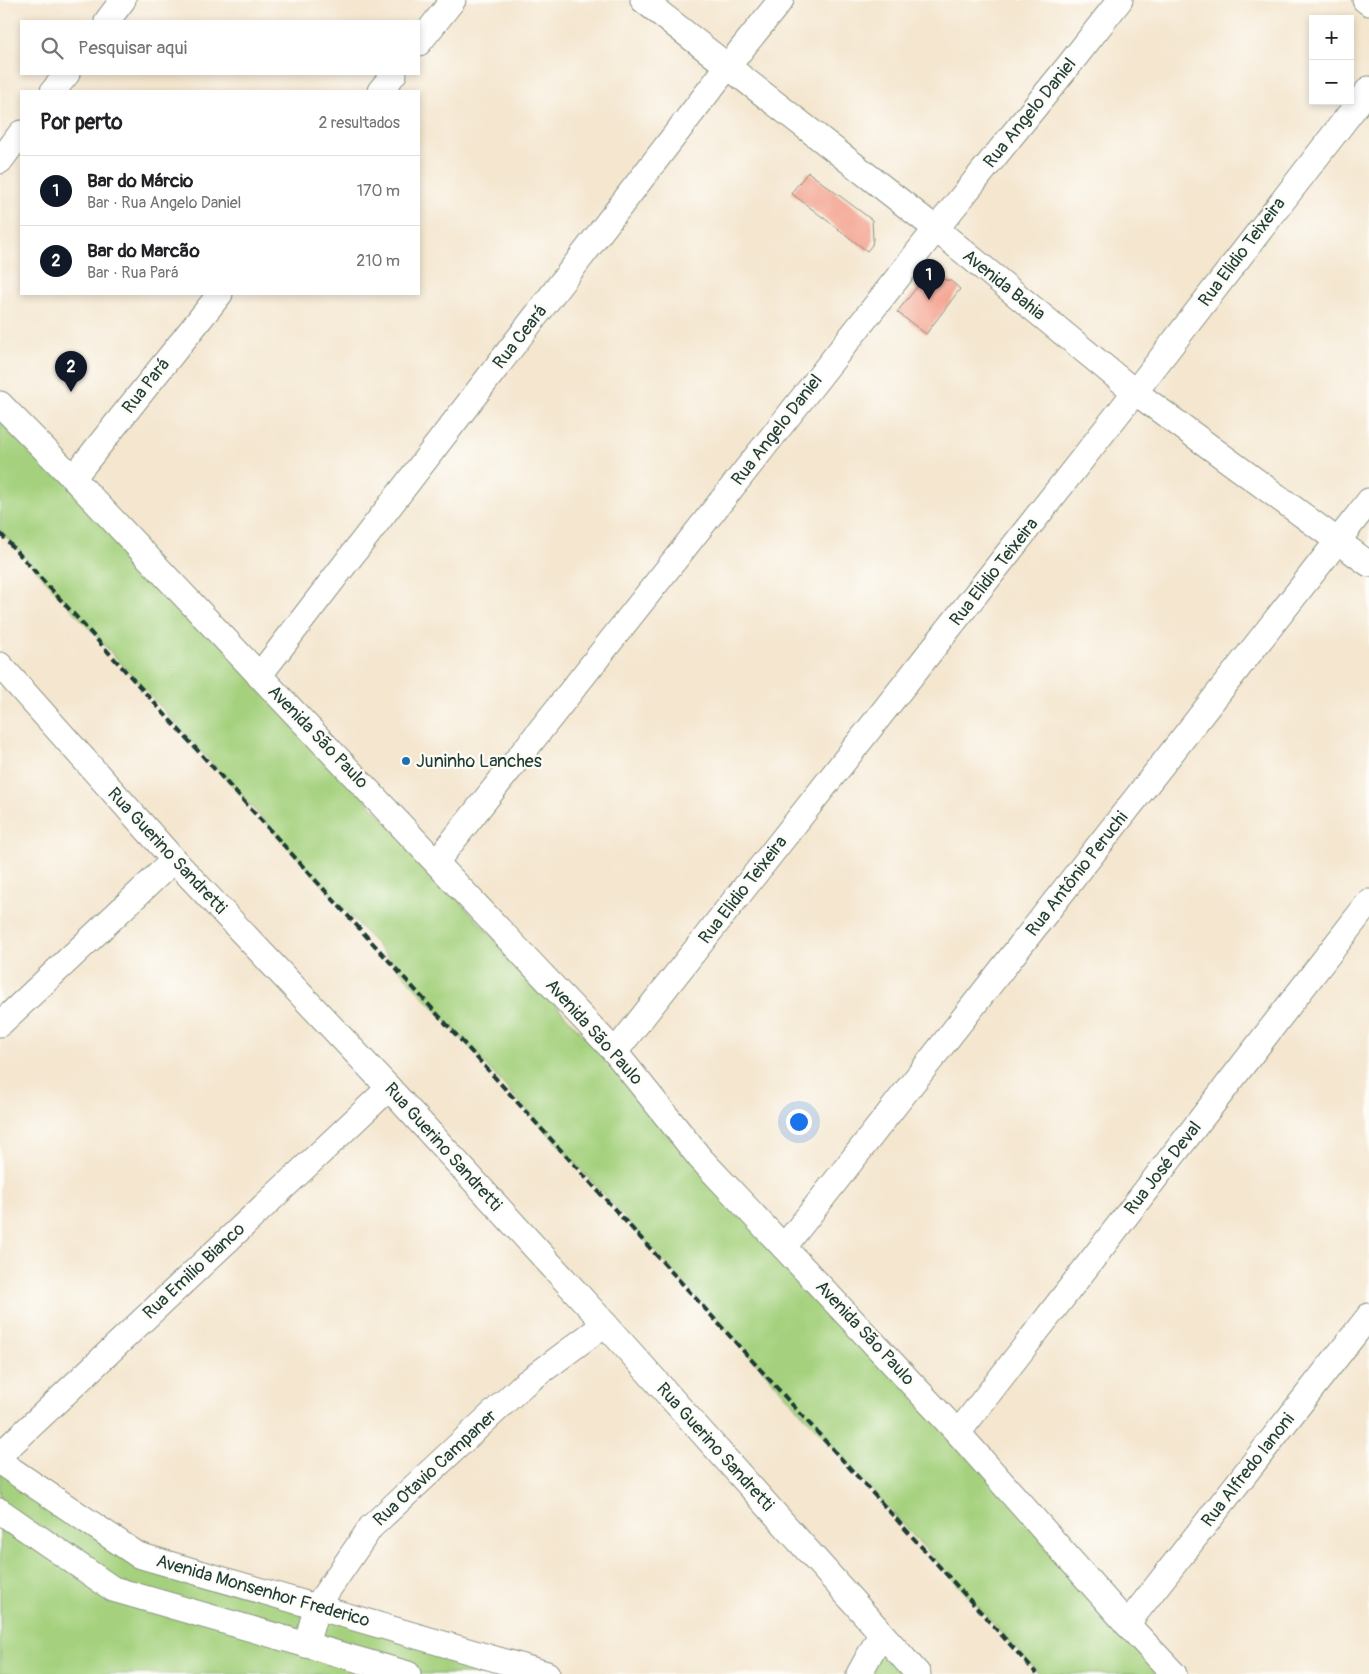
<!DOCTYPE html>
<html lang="pt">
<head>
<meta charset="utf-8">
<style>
  body { margin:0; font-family:Pangolin,sans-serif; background:#f6f6f6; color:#202124 }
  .controls { position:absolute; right:15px; top:15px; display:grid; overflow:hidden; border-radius:0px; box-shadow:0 2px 8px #0003 }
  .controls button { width:45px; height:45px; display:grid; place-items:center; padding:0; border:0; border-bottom:1px solid #e0e0e0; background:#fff; color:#202124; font:25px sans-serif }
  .you { position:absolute; left:798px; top:1121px; width:18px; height:18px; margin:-12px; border:4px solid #fff; border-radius:50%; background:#1a73e8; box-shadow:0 0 0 8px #1a73e833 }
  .badge { display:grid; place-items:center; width:32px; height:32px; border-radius:50%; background:#111827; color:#fff; font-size:16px; font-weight:700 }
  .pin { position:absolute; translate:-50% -41px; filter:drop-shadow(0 1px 2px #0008) }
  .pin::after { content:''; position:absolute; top:26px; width:18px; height:15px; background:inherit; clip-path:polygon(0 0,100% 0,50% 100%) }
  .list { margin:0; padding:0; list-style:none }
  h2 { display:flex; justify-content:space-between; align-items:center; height:65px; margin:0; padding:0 20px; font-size:21px }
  h2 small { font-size:16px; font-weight:400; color:#757577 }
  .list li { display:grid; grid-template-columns:32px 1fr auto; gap:15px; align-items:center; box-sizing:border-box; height:70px; padding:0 20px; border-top:1px solid #e0e0e0 }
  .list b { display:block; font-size:19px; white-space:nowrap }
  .list p { margin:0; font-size:16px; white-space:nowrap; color:#757577 }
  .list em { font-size:16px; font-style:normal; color:#757577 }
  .icon { flex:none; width:28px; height:28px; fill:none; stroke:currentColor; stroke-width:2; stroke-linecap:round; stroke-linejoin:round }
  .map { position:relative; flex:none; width:1369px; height:1674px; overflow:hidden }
  .search { position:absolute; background:#fff; box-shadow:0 2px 8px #0003; left:20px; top:20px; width:400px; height:55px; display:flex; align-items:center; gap:12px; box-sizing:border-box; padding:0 18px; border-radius:0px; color:#757577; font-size:19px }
  .panel { position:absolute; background:#fff; box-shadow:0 2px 8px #0003; left:20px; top:90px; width:400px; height:205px; border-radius:0px }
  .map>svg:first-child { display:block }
  .green { fill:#a5d17e; stroke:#628759 }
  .building { fill:#f39b87 }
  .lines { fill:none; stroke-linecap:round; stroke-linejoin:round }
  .minor-casing { stroke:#8a9282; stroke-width:27 }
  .minor { stroke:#fff; stroke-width:25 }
  .rail { stroke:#1f3d34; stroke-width:4; stroke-dasharray:8 4; stroke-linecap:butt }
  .poi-dot { fill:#1f6fb2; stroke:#fdfcf7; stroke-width:2 }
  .labels { text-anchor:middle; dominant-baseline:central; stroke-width:4.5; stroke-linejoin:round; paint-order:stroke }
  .street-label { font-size:18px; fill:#1f3d34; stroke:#fdfcf7 }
  .poi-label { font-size:18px; fill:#1f3d34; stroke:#fdfcf7; text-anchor:start }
</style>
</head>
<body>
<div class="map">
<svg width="1369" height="1674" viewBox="0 0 1369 1674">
  <rect width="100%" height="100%" fill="#fdfcf7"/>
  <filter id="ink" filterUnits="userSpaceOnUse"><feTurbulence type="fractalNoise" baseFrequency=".02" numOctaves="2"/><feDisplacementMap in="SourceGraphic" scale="10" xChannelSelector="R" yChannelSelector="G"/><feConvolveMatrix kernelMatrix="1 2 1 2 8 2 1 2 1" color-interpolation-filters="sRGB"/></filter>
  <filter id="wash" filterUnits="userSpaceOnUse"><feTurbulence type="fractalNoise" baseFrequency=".0096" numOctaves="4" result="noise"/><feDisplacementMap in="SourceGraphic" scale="20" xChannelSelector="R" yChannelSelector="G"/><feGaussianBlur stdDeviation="1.12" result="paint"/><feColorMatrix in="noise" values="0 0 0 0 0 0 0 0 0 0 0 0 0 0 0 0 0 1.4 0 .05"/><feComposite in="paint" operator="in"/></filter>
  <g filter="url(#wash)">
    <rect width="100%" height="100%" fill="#f4e6cf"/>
    <g class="green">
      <path d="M0,404l1174,1270h-135l-1039,-1144z"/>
      <path d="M0,1462l138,93 409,119h-547z"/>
      <path d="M881,1634l37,40h-59z"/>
    </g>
    <g id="blocks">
      <g class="building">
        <path d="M808,172l64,48 1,19 -1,6 -5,6 -76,-58z"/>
        <path d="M936,278l15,3 9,8 -34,45 -29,-22 25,-31z"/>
      </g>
    </g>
  </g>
  <g filter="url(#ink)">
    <use href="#blocks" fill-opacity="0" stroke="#8a9282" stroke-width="1"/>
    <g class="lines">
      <defs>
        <g id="minor">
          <path d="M643,0l293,229 199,163 234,172"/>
          <path d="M1365,0l4,3"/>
          <path d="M107,21l16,-21"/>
          <path d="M419,43l34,-43"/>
          <path d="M53,91l14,-17"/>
          <path d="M380,91l14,-17"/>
          <path d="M0,161l21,-28"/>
          <path d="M0,404l73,74 542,574 85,106 258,275 169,191 47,50"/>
          <path d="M73,478l147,-184"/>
          <path d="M0,665l174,195 215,228 216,236 313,350"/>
          <path d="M259,676l469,-610 53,-66"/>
          <path d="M437,861l499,-632 133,-164 51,-65"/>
          <path d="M0,1024l174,-164"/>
          <path d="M615,1052l520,-660 234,-303"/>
          <path d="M784,1247l585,-746"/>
          <path d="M958,1433l411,-531"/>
          <path d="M0,1455l389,-367"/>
          <path d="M0,1462l138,93 409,119"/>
          <path d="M0,1511l113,78 295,85"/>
          <path d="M1127,1624l242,-308"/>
          <path d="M306,1645l11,-39 54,-79 152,-142 82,-61"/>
          <path d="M859,1674l22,-40"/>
        </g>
      </defs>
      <use href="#minor" class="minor-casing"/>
      <use href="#minor" class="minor"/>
      <path class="rail" d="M0,533l1037,1141"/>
    </g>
  </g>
  <circle class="poi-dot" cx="406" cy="761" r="5"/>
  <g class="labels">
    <g class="street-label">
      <text transform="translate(1030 113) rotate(-51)">Rua Angelo Daniel</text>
      <text transform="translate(1242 252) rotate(-53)">Rua Elidio Teixeira</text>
      <text transform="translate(1004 285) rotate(39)">Avenida Bahia</text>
      <text transform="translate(520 337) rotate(-52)">Rua Ceará</text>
      <text transform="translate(146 386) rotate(-52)">Rua Pará</text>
      <text transform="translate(777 430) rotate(-52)">Rua Angelo Daniel</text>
      <text transform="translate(994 572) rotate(-52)">Rua Elidio Teixeira</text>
      <text transform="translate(318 737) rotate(46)">Avenida São Paulo</text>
      <text transform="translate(167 851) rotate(47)">Rua Guerino Sandretti</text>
      <text transform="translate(1077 874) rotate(-52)">Rua Antônio Peruchi</text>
      <text transform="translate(743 890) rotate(-52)">Rua Elidio Teixeira</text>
      <text transform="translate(594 1032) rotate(48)">Avenida São Paulo</text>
      <text transform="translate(443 1147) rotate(48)">Rua Guerino Sandretti</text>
      <text transform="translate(1163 1168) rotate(-52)">Rua José Deval</text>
      <text transform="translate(194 1271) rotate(-43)">Rua Emilio Bianco</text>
      <text transform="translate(865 1333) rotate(47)">Avenida São Paulo</text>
      <text transform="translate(715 1447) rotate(48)">Rua Guerino Sandretti</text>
      <text transform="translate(435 1468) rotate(-43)">Rua Otavio Campaner</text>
      <text transform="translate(1248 1470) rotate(-52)">Rua Alfredo Ianoni</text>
      <text transform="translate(263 1591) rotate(16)">Avenida Monsenhor Frederico</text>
    </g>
    <g class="poi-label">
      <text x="416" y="761">Juninho Lanches</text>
    </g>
  </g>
</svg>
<div class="controls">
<button>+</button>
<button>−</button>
</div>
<div class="you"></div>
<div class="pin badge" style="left:929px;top:300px">1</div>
<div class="pin badge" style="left:71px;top:392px">2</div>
<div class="search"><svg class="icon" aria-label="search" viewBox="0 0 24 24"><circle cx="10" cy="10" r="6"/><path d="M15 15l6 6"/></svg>Pesquisar aqui</div>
<section class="panel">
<h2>Por perto<small>2 resultados</small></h2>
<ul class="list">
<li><span class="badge">1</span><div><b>Bar do Márcio</b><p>Bar · Rua Angelo Daniel</p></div><em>170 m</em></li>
<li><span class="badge">2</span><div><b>Bar do Marcão</b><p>Bar · Rua Pará</p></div><em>210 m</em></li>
</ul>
</section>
</div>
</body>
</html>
